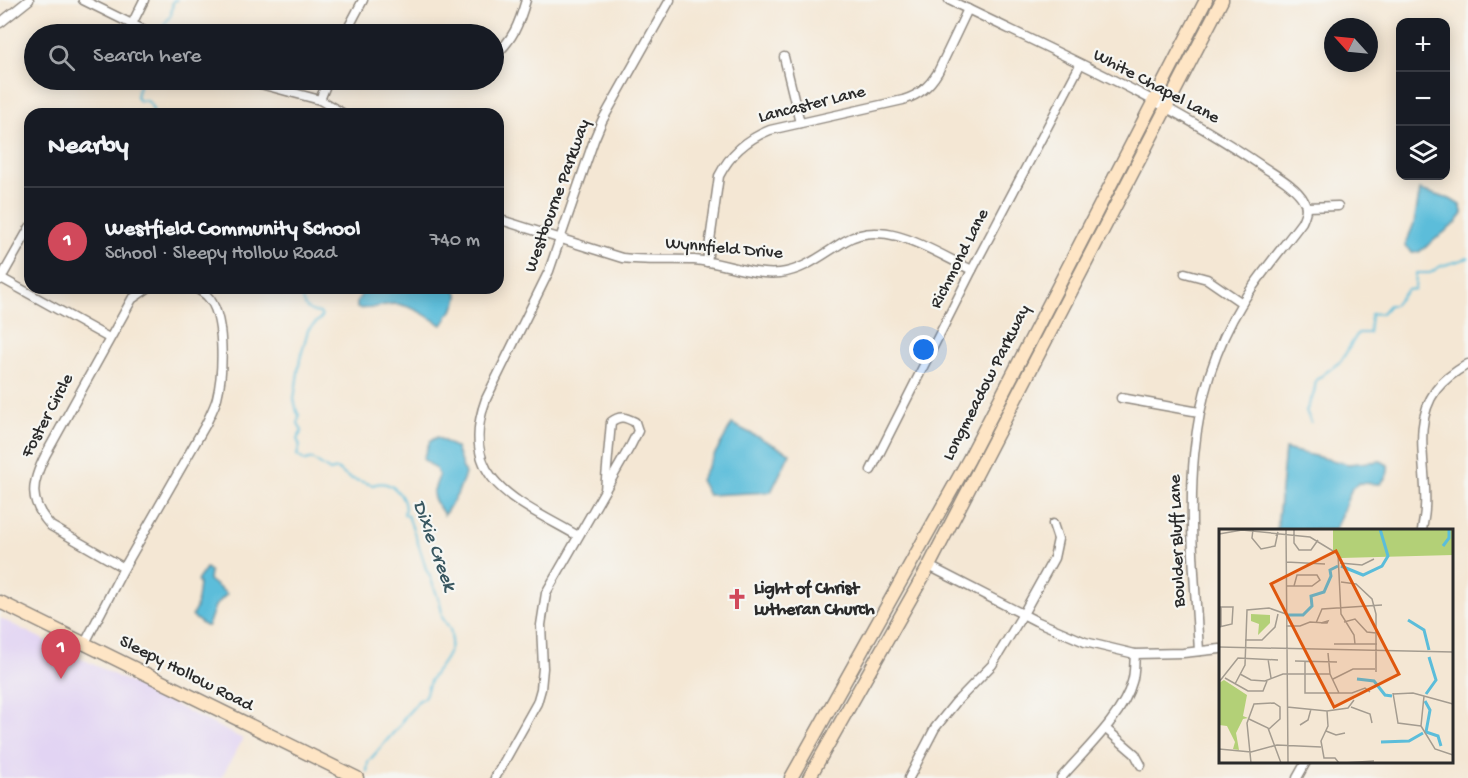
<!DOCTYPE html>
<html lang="en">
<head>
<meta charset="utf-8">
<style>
  body { margin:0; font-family:"Gochi Hand",sans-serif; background:#242831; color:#f1f3f6 }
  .controls { position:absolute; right:18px; top:18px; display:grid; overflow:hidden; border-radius:12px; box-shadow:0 3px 15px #0003 }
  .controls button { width:54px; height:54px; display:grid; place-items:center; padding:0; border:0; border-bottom:2px solid #363941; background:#171b24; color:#f1f3f6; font:30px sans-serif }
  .compass { position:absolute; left:1324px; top:18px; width:54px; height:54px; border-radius:50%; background:#171b24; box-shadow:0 3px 15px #0003; rotate:297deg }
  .you { position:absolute; left:924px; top:350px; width:21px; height:21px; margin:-15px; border:4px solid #fff; border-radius:50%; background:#1a73e8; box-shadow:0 0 0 9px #1a73e833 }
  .badge { display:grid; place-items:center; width:39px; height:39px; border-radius:50%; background:#d1495b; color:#fff; font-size:20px; font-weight:700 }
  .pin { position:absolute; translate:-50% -50px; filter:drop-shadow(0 2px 3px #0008) }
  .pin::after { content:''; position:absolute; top:32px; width:21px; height:18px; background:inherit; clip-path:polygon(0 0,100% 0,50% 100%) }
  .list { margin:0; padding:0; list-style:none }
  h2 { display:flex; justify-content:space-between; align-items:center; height:78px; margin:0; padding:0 24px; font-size:26px }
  h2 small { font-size:20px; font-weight:400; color:#9ea1a6 }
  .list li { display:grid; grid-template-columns:39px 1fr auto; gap:18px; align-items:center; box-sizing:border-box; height:108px; padding:0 24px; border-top:2px solid #363941 }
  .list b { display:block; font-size:22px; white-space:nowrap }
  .list p { margin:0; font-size:20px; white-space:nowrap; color:#9ea1a6 }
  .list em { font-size:20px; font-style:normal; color:#9ea1a6 }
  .icon { flex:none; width:33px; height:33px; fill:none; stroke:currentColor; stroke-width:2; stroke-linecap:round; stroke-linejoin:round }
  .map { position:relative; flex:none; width:1468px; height:778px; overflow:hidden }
  .search { position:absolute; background:#171b24; box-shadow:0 3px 15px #0003; left:24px; top:24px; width:480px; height:66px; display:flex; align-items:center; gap:15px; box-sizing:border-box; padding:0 21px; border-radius:33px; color:#9ea1a6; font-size:22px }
  .panel { position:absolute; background:#171b24; box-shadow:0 3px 15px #0003; left:24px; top:108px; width:480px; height:186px; border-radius:18px }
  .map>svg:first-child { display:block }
  .built { fill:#e2d4f3 }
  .water { fill:#5bbdda; stroke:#437482; stroke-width:1.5 }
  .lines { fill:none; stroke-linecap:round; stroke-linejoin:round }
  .stream { stroke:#5bbdda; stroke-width:2 }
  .street-casing { stroke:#908980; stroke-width:11 }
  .secondary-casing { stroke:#908980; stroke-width:15 }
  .street { stroke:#fff; stroke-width:8 }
  .secondary { stroke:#fee5c5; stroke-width:12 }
  .labels { text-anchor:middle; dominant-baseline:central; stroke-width:4.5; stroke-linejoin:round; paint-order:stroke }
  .street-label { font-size:18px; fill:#2b2b2b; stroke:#f6f6f2 }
  .poi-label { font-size:18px; font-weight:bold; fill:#2b2b2b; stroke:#f6f6f2; text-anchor:start }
  .water-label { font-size:20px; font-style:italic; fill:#395760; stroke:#f6f6f2 }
  .inset-river { fill:none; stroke:#5bbdda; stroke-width:3 }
  .inset-road { fill:none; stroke:#a49c90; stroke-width:1.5 }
  .view { fill:#df570e; fill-opacity:0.15; stroke:#df570e; stroke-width:3 }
  .inset-edge { fill:none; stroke:#2b2b2b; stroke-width:3 }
</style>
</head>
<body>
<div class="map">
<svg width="1468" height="778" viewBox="0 0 1468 778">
  <rect width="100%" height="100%" fill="#f6f6f2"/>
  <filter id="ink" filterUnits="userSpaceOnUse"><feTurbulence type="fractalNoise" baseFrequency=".0167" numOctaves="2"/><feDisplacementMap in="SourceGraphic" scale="12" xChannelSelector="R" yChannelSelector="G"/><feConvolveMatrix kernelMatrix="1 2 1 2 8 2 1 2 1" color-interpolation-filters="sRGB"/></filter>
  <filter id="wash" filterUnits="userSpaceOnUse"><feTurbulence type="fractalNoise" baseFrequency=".008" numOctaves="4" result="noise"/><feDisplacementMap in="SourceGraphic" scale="24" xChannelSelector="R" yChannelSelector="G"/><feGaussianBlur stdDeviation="1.35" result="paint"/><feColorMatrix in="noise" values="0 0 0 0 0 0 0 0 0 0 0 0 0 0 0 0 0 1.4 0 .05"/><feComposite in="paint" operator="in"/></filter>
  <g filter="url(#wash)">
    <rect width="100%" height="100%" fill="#f4e7d4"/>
    <path class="built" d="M0,618l243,121 -22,39h-221z"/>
    <g class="water">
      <path d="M1420,190l30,9 10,6 3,9 -7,9 -37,29h-7l-7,-6 9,-23z"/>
      <path d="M365,288h85l8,5c1,8 -5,18 -11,23v3l-5,6c-14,-8 -30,-20 -47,-21 -13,0 -25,7 -38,4v-6z"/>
      <path d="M732,424l58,29 -19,39 -63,3 -8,-15z"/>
      <path d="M437,437l19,11 9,26 -8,21 -13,20 -10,-16 -1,-6 6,-17 -3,-7 -13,-10 7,-18z"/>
      <path d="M1285,449l63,15 33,-3 7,4c1,9 -2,13 -8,19l-21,-1 -7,5 -17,42h-58z"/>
      <path d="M206,568l4,3 -1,9 18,14 -12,12 -7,20h-3l-13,-10 4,-8 3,-24 -2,-3z"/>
    </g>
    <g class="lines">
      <g class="stream">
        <path d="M163,26l8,-11 2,-14 4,-1"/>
        <path d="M138,80l2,1 -4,16 3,4 7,-1c6,4 6,8 8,14"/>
        <path d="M299,288c5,14 3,23 21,25l2,4 -14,13 -8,29 -6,40 3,13 2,3 -1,8 4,8 -5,8 3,7 -3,9 8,6 7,-2 18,12 7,-2 12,9 24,7c16,-8 36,12 31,29l4,2c7,18 13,35 18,53 2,4 5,8 6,13 3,8 7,17 9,26 1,3 0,6 1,9 6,10 11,12 9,26 -1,13 -13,25 -20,36 -5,9 -3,19 -13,22 -5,9 -14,13 -17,23l-33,38 -1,10"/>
        <path d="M1311,422l-5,-11 8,-18 2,-13 25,-19 17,-28h11l2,-19 11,-1 7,-8h5l13,-15 8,-1 1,-16h14l11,-7 27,-8"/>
      </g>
    </g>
  </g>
  <g filter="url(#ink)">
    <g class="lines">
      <defs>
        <g id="street">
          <path d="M83,0l69,34"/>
          <path d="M949,0c104,51 217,100 313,166 13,9 34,20 42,35 4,7 1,14 -2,21 -20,27 -43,53 -60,81 -67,110 -50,227 -43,348"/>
          <path d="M0,23l29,-23"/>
          <path d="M132,24l12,-24"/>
          <path d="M345,34l18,-34"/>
          <path d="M494,56c19,-16 25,-32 32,-56"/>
          <path d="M784,57l16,66"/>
          <path d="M246,80l74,20 24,14"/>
          <path d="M320,100l8,-20"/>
          <path d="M1306,207l32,-1"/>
          <path d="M498,219l124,39c24,3 48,1 72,2 29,2 57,16 86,13 25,-3 43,-19 65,-32 41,-24 90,12 127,29"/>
          <path d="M707,262l12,-86c11,-22 28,-37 51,-46l133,-30c16,-5 26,-13 35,-28l30,-63"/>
          <path d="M1185,273l22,6 35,24"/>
          <path d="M1,278l108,60"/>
          <path d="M0,280l30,-53"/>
          <path d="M1121,398l78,14"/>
          <path d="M871,470l101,-200 108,-205"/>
          <path d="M1422,530c1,-7 3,-15 3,-22 3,-38 -14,-84 11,-118 8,-11 20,-19 32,-26"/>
          <path d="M578,536c-58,-34 -122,-55 -92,-137l63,-128 45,-131 8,-19 68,-121"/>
          <path d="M929,566l107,55 49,21 50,12 48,-1 37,-4"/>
          <path d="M124,568l-73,-42c-23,-25 -20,-43 -5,-72l86,-155 16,-11"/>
          <path d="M85,643l39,-75 82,-144c4,-9 9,-18 11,-26 6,-24 9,-84 -10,-102 -3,-3 -8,-6 -12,-8"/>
          <path d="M1106,729l29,25 6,11"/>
          <path d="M495,778l42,-75 4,-14 2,-21 -2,-43 5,-32 85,-148 7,-14 -3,-9c-10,-5 -15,-7 -24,0l-6,68"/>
          <path d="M909,778l26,-50 21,-26 36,-37 31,-51 31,-56 4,-19 -5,-15"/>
          <path d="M1061,778c22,-26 62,-62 71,-96 3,-9 2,-19 3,-28"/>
          <path d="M1297,778l9,-16"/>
        </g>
        <g id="secondary">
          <path d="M0,602l357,176"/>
          <path d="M791,778l178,-319 237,-459"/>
          <path d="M809,778l120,-212 293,-566"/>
        </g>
      </defs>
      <use href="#street" class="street-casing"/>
      <use href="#secondary" class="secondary-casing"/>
      <use href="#street" class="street"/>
      <use href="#secondary" class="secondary"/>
    </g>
  </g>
  <defs>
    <symbol id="church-bare" viewBox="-9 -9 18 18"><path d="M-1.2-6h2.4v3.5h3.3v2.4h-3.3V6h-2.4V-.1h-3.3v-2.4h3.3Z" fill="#d1495b" stroke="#f6f6f2" stroke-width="2.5" paint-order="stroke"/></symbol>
  </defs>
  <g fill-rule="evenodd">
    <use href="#church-bare" x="722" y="584" width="30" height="30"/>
  </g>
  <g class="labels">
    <g class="street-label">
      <text transform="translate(1156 87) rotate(28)">White Chapel Lane</text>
      <text transform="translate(812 105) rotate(-14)">Lancaster Lane</text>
      <text transform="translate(558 196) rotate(-70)">Westbourne Parkway</text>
      <text transform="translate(724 249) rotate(5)">Wynnfield Drive</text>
      <text transform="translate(960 259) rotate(-63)">Richmond Lane</text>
      <text transform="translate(987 383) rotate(-63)">Longmeadow Parkway</text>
      <text transform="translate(48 416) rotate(-62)">Foster Circle</text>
      <text transform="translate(1178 541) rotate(-92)">Boulder Bluff Lane</text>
      <text transform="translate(186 674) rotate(27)">Sleepy Hollow Road</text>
    </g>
    <g class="poi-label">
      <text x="754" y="589">Light of Christ<tspan x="754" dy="21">Lutheran Church</tspan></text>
    </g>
    <g class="water-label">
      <text transform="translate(433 546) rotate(70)">Dixie Creek</text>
    </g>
  </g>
  <g transform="translate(1219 529)">
    <rect width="234" height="234" fill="#f4e7d4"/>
    <path d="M114,0h120v26l-112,3 -8,-8zM32,85l19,1v8l-12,12 1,-11 -8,-3zM5,151l23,15 -4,21 5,2 -5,1 -7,14 3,17 -6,-1 2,-7 -8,-16 -8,-1v-42z" fill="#b3d077"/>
    <path class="inset-river" d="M224,17l6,-8v-9M122,37l22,9 19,-9 6,-10 -8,-27M69,86h15l9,-9 -1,-10 13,-4 7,-16 -1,-6 8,-4M189,91l16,10 5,20M138,150l17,2 11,14 7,1M207,165l10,-14 -7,-23M206,172l5,9 -4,22 12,4 3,10M162,213l28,-1 14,-8"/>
    <path class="inset-road" d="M34,0l-1,9 9,11 14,-3 3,-14 -2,4M67,0l2,234M75,0v14l5,7h12l7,-10M0,5l23,-4 68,7 28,17 3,60 13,21 1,9M67,33l39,2M121,34l22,2 12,-6M122,53l15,2 16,15 4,15v58M67,57h26l8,-6 -3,-5h-20l-3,11M0,78h14l-1,17 -13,3M125,93l11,-3 12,13 9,1M97,94l6,-14 60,-4M2,97v-19M67,97h14l10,-4 16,1h1l1,-2 -7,2M26,111h17l13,-13 3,-13M115,115h43M0,118l234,5M109,124l2,21 9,19M49,130l3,19M76,132l42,1M86,132v32h47l13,-5 5,4M21,145l11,6 14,1 18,-7h47M6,149l23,13h15l4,-10M114,150l20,-10h22M0,153l19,-24 40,2M16,155l10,-19 2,-55 22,-2 17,6M174,164l5,30 23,3M174,165l20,-1 40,11M205,167l-3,30 14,23 18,6M68,178l40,4 21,-3 6,-8M132,178l19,7 2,9M108,182l1,15 -7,15 3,17h11l4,5M30,190l19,9 13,35M81,196l8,-5 3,-11M107,202l10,4 9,-2M0,220l32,3 26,-7 44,2M32,234l-4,-40 7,-19 20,-1 6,4v12l-11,10M124,234l31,-2"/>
    <path class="view" d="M117,22l63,123 -65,33 -63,-123z"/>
    <rect width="234" height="234" class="inset-edge"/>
  </g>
</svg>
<div class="controls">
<button>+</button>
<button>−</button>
<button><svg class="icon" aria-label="layers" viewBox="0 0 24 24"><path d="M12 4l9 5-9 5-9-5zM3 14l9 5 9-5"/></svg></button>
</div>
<svg class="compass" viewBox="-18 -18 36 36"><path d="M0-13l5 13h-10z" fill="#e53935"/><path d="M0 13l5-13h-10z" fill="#9ea1a6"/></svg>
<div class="you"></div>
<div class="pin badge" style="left:61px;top:679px">1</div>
<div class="search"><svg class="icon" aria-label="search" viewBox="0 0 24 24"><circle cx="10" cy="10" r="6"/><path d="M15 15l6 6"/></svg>Search here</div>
<section class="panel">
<h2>Nearby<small></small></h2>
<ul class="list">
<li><span class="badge">1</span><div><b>Westfield Community School</b><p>School · Sleepy Hollow Road</p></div><em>740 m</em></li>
</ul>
</section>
</div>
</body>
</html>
